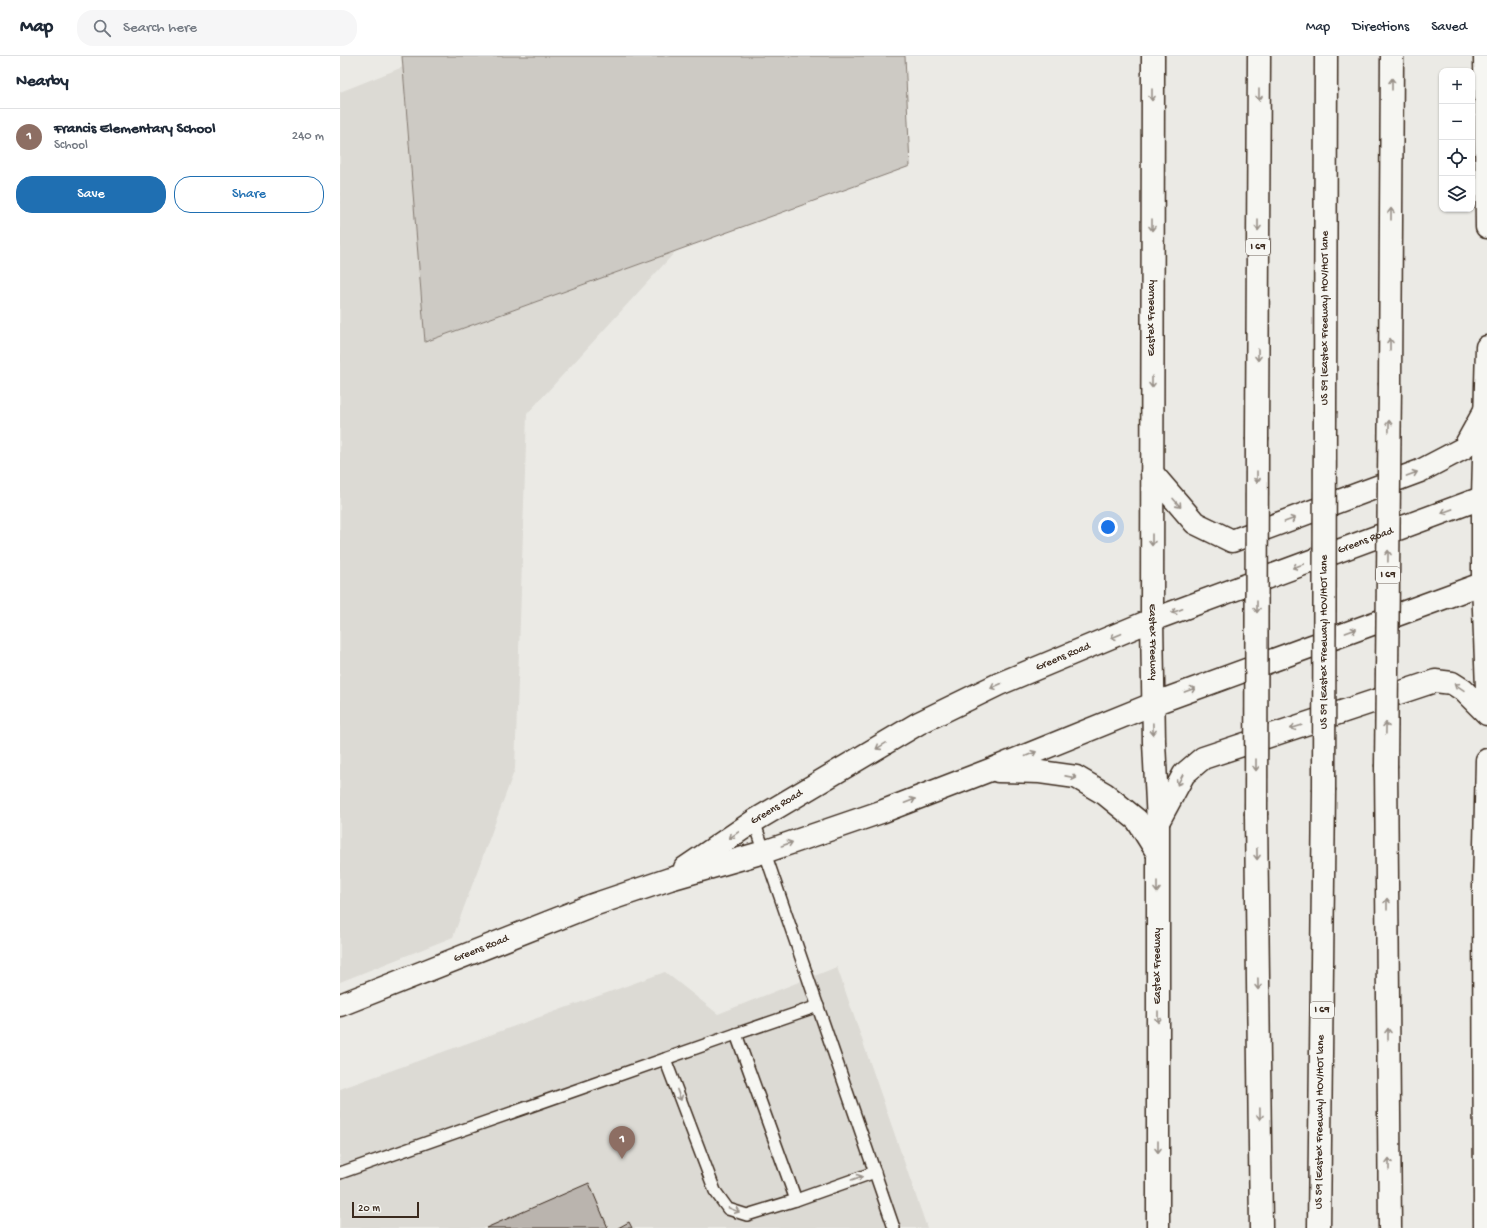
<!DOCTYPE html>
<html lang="en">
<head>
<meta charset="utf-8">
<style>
  body { margin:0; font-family:"Gochi Hand",sans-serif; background:#f6f6f7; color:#1f2937 }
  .controls { position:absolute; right:12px; top:12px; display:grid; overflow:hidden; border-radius:8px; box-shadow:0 1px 3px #0004 }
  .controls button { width:36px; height:36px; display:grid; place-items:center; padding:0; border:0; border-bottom:1px solid #e0e1e3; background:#fff; color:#1f2937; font:20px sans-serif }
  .scale { position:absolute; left:12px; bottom:10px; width:67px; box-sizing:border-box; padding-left:4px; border:2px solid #3b2a1e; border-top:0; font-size:11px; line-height:14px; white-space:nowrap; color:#3b2a1e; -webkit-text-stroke:3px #f6f6f2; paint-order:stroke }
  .you { position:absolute; left:768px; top:471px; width:14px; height:14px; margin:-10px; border:3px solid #fff; border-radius:50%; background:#1a73e8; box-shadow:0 0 0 6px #1a73e833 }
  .badge { display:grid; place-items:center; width:26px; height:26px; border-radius:50%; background:#1f6fb2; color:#fff; font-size:13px; font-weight:700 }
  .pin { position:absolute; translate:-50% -33px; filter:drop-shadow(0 1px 2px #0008) }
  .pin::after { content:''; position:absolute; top:21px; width:14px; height:12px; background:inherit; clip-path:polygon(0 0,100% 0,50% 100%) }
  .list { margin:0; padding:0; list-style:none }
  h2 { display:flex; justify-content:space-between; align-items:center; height:52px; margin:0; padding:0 16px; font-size:17px }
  h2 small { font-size:13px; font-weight:400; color:#747a83 }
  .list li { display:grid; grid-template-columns:26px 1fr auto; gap:12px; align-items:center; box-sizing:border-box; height:56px; padding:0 16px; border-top:1px solid #e0e1e3 }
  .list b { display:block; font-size:15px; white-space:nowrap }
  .list p { margin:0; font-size:13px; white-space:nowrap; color:#747a83 }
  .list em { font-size:13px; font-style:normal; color:#747a83 }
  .actions { display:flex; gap:8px; padding:12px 16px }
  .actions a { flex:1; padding:9px 0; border:1px solid #1f6fb2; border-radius:16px; text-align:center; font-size:14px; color:#1f6fb2 }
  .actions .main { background:#1f6fb2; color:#fff }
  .icon { flex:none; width:22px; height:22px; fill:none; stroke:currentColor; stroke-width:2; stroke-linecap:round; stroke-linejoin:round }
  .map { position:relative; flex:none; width:1147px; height:1172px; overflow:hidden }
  header { display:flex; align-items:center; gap:24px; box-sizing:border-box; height:56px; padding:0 20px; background:#fff; border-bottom:1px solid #e0e1e3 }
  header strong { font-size:19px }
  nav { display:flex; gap:22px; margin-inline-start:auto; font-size:14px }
  .search { width:280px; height:36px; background:#f6f6f7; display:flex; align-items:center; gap:10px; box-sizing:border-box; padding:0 14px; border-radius:16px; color:#747a83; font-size:15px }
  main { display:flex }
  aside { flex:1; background:#fff }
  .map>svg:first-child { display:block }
  .built { fill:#dcdad4 }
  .green { fill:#cdcac4; stroke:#847a71 }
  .building { fill:#bab4ae; stroke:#3b2a1e }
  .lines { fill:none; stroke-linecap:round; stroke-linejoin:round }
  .lane-casing { stroke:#3b2a1e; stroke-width:14 }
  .secondary-casing { stroke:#3b2a1e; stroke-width:25 }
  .highway-casing { stroke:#3b2a1e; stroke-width:25 }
  .lane { stroke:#f6f6f2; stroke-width:11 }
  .secondary { stroke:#f6f6f2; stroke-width:22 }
  .highway { stroke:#f6f6f2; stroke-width:22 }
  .highway-bridge-casing { stroke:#3b2a1e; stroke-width:25; stroke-linecap:butt }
  .highway-bridge { stroke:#f6f6f2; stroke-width:22 }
  .oneway { stroke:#989088 }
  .labels { text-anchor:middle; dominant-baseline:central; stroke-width:3.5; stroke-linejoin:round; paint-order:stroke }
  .shield { fill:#f6f6f2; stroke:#73675e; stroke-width:1 }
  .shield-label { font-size:10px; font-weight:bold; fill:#3b2a1e }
  .street-label { font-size:11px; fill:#3b2a1e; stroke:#f6f6f2 }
</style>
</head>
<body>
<header>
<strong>Map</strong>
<div class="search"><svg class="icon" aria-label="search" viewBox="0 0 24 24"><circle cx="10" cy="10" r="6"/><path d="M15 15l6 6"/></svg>Search here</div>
<nav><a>Map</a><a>Directions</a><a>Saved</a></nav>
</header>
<main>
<aside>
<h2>Nearby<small></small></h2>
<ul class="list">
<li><span class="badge" style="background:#8d6e63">1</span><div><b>Francis Elementary School</b><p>School</p></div><em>240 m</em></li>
</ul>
<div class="actions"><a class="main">Save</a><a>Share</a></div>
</aside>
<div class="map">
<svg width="1147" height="1172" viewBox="0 0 1147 1172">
  <rect width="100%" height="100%" fill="#ebeae5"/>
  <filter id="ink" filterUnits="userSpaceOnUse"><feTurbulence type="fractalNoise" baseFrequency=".025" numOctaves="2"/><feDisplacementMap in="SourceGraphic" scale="8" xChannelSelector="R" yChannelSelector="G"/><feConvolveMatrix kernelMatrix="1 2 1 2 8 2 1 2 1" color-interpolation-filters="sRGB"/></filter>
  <g filter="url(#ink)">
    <g class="built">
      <path d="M63,11l22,275 251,-91 -149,163 -12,355 -62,168 -113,45v-890z"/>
      <path d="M497,911l90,261h-587v-139l325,-117 53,42z"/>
    </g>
    <path class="green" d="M62,0h503l5,110 -485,176z"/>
    <g class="building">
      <path d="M249,1127l19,45h-122z"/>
      <path d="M289,1166l3,6h-14z"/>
    </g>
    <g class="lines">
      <defs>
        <g id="lane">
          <path d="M414,765l140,407"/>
          <path d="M396,978l60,166"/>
          <path d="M325,1003l50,132 13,18 19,6 49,-15 79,-28"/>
          <path d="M0,1117l396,-139 82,-28"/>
        </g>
        <g id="secondary">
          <path id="s1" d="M813,0l-1,564 2,122 4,81v405"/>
          <path d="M1145,0l2,171"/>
          <path d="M1147,291l-4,150v86l4,106"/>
          <path d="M812,417l43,50 37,18 188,-70 44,-23 21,-38"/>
          <path d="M658,715l42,1 36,5 29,17 32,26 20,32"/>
          <path d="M818,766l26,-48 19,-16 232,-77 17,2 11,7 24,24"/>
          <path id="s2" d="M345,812l69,-47 165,-98 80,-39 153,-64 335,-124"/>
          <path id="s3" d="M0,949l250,-99 80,-27 94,-27 117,-40 109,-42 163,-66 334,-122"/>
          <path d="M1145,1172l-1,-340 3,-128"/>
        </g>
        <g id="highway">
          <path d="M1050,327l2,-327"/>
          <path id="s4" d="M985,355l1,-355"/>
          <path d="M917,382l2,-382"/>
          <path d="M1046,711l4,461"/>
          <path d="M916,759l5,413"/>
          <path id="s5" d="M979,1172l5,-437"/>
        </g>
      </defs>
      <use href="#lane" class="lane-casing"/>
      <use href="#secondary" class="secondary-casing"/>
      <use href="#highway" class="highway-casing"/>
      <use href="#lane" class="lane"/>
      <use href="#secondary" class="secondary"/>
      <use href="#highway" class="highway"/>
      <defs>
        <g id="highway-bridge">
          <path d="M1046,711l4,-384"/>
          <path id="s6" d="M984,735l1,-380"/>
          <path d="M916,759l1,-377"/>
        </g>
      </defs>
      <use href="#highway-bridge" class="highway-bridge-casing"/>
      <use href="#highway-bridge" class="highway-bridge"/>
    </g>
    <defs><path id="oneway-shaft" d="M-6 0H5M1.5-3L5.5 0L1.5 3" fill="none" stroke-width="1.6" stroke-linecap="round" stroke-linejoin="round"/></defs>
    <g class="oneway">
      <use href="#oneway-shaft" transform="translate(1052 28) rotate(-90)"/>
      <use href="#oneway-shaft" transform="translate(812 39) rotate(90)"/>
      <use href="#oneway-shaft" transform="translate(919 39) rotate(90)"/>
      <use href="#oneway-shaft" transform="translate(1051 158) rotate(-90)"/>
      <use href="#oneway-shaft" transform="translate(812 169) rotate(90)"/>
      <use href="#oneway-shaft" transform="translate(918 169) rotate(90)"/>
      <use href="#oneway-shaft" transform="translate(1050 288) rotate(-90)"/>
      <use href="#oneway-shaft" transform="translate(918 299) rotate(90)"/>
      <use href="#oneway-shaft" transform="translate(812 326) rotate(90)"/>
      <use href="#oneway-shaft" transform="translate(1049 370) rotate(-89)"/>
      <use href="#oneway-shaft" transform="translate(1072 418) rotate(-20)"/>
      <use href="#oneway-shaft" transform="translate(917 421) rotate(90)"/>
      <use href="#oneway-shaft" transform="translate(837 447) rotate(49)"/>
      <use href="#oneway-shaft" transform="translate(1107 455) rotate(160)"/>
      <use href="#oneway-shaft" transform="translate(950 464) rotate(-20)"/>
      <use href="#oneway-shaft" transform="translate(812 484) rotate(90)"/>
      <use href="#oneway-shaft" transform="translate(1048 500) rotate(-89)"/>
      <use href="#oneway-shaft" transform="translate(958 510) rotate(160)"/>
      <use href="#oneway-shaft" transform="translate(917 551) rotate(90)"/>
      <use href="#oneway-shaft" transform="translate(837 555) rotate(159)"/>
      <use href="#oneway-shaft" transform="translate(1011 575) rotate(-20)"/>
      <use href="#oneway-shaft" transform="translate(776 580) rotate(157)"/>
      <use href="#oneway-shaft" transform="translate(656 630) rotate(155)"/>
      <use href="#oneway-shaft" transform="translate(1119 631) rotate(-146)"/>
      <use href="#oneway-shaft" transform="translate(850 634) rotate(-20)"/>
      <use href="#oneway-shaft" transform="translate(956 671) rotate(162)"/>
      <use href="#oneway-shaft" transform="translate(1046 672) rotate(-89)"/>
      <use href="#oneway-shaft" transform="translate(813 673) rotate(89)"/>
      <use href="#oneway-shaft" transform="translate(541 690) rotate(149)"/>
      <use href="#oneway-shaft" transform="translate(691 698) rotate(-23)"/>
      <use href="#oneway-shaft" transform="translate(916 709) rotate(90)"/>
      <use href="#oneway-shaft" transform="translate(731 721) rotate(11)"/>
      <use href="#oneway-shaft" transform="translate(840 724) rotate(118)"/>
      <use href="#oneway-shaft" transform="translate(570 745) rotate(-21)"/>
      <use href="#oneway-shaft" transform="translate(394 779) rotate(145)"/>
      <use href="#oneway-shaft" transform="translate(447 788) rotate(-19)"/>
      <use href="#oneway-shaft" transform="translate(917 798) rotate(89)"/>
      <use href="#oneway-shaft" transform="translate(817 831) rotate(90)"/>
      <use href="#oneway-shaft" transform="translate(1047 848) rotate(-90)"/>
      <use href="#oneway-shaft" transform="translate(918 928) rotate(89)"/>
      <use href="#oneway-shaft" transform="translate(818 961) rotate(90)"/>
      <use href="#oneway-shaft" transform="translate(1048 978) rotate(-90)"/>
      <use href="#oneway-shaft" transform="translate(339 1039) rotate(69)"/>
      <use href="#oneway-shaft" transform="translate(920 1058) rotate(89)"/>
      <use href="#oneway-shaft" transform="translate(818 1091) rotate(90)"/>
      <use href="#oneway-shaft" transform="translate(1049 1108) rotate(-90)"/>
      <use href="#oneway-shaft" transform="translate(517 1122) rotate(-19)"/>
      <use href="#oneway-shaft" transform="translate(394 1154) rotate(22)"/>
    </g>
  </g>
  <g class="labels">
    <g class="shield">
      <rect x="906" y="183" width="24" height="16" rx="3"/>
      <rect x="1036" y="511" width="24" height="16" rx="3"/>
      <rect x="970" y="946" width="24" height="16" rx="3"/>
    </g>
    <g class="shield-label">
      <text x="918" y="191">I 69</text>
      <text x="1048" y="519">I 69</text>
      <text x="982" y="954">I 69</text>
    </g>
    <g class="street-label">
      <text transform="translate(812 262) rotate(-90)">Eastex Freeway</text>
      <text stroke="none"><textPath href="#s4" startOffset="93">US 59 (Eastex Freeway) HOV/HOT lane</textPath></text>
      <text stroke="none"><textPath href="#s2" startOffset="758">Greens Road</textPath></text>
      <text stroke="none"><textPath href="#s1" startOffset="586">Eastex Freeway</textPath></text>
      <text stroke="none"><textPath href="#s6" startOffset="149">US 59 (Eastex Freeway) HOV/HOT lane</textPath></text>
      <text stroke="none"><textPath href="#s2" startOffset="434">Greens Road</textPath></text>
      <text stroke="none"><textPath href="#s2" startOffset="110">Greens Road</textPath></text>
      <text stroke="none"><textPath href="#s3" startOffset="152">Greens Road</textPath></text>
      <text transform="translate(818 910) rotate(-90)">Eastex Freeway</text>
      <text stroke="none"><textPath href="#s5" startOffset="106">US 59 (Eastex Freeway) HOV/HOT lane</textPath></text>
    </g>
  </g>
</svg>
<div class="controls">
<button>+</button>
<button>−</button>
<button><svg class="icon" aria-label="locate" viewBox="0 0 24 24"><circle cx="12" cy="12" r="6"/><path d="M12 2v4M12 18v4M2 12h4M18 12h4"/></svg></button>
<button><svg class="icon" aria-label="layers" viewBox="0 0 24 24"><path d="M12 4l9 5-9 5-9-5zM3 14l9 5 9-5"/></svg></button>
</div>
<div class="scale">20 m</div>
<div class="you"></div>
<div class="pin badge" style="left:282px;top:1103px;background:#8d6e63">1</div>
</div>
</main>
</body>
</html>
